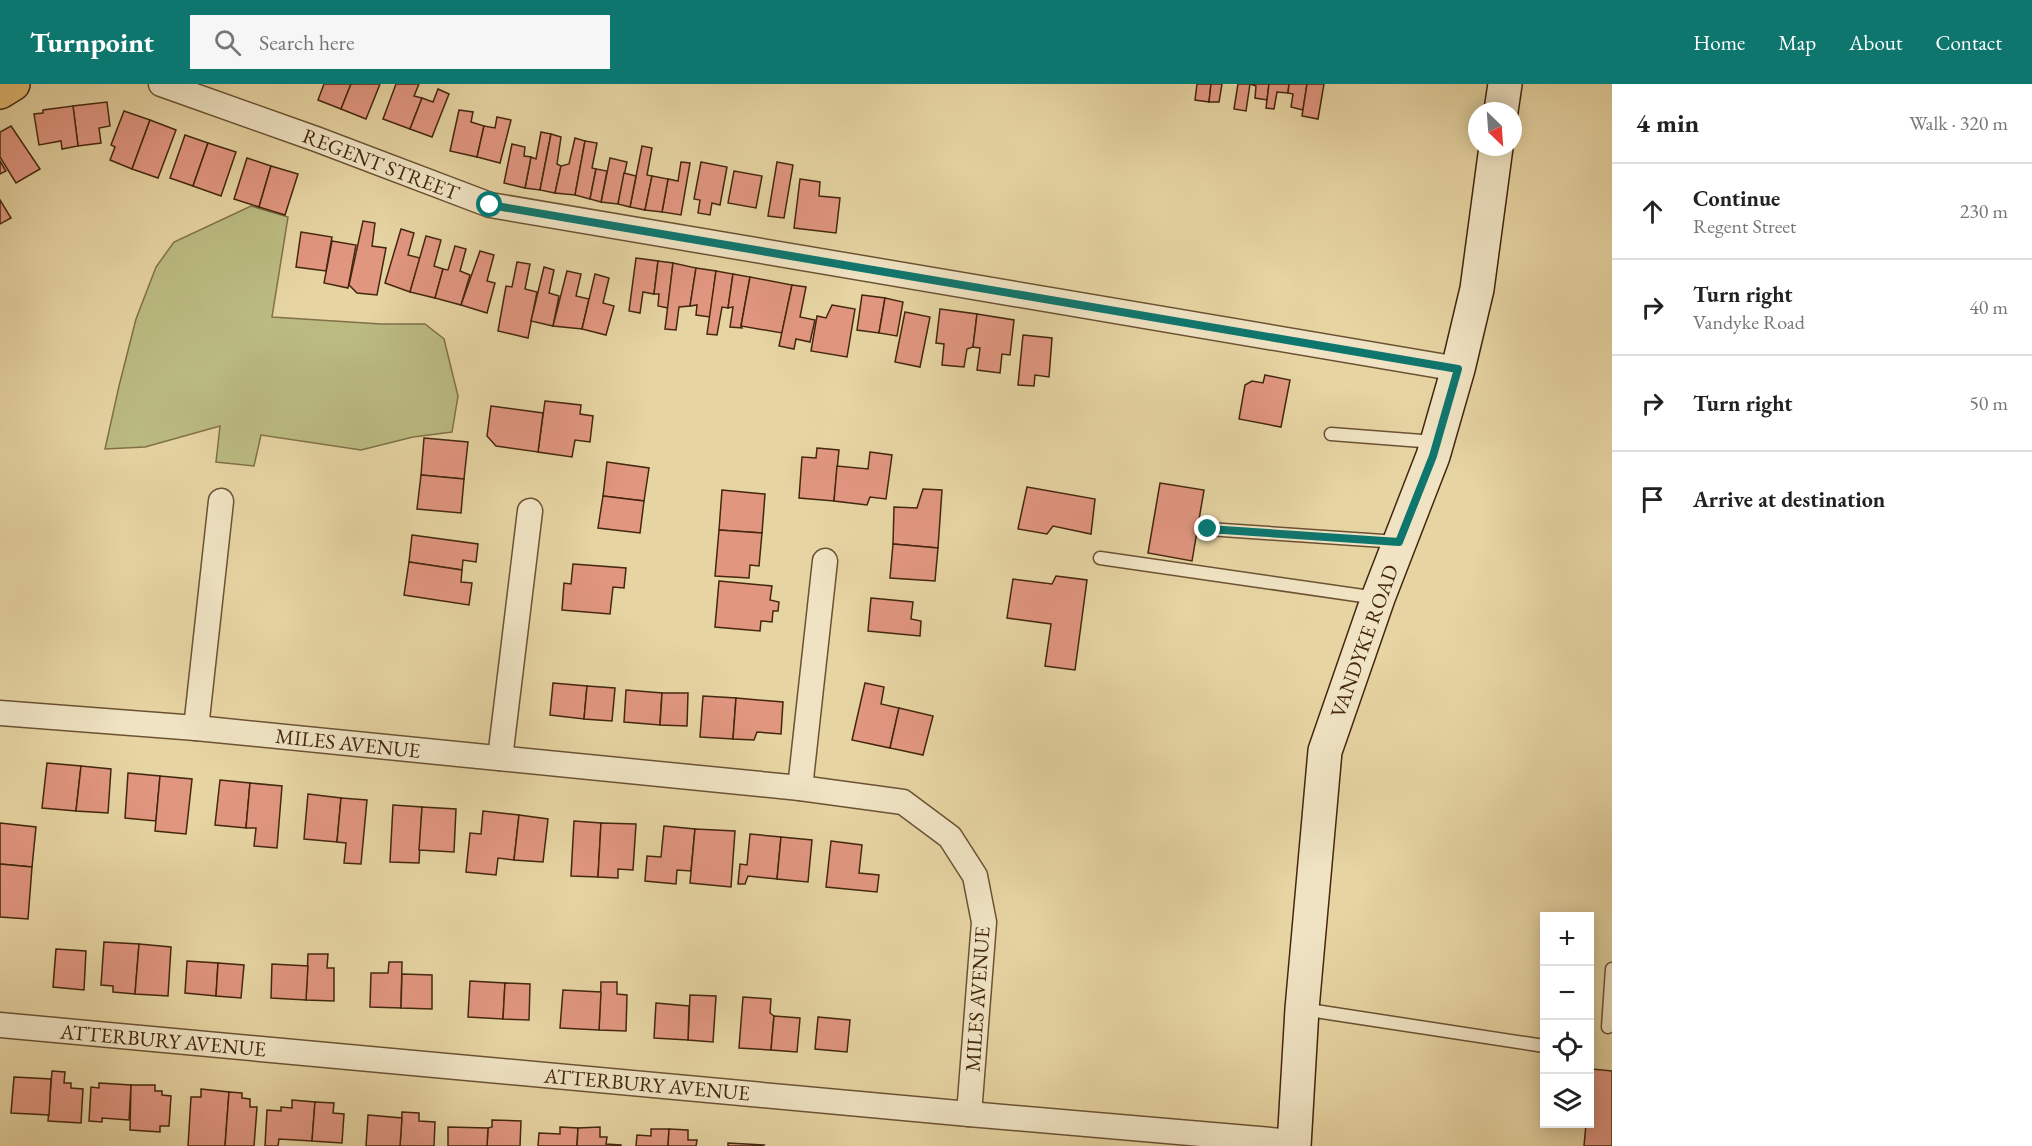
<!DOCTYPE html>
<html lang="en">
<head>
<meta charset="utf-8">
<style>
  body { margin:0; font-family:"EB Garamond",serif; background:#f6f6f6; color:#222 }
  .controls { position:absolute; right:18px; bottom:18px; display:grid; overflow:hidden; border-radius:0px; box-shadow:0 3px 15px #0003 }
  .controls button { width:54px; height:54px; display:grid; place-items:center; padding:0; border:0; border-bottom:2px solid #e0e0e0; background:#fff; color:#222; font:30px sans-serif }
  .compass { position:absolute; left:1468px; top:18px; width:54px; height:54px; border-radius:50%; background:#fff; box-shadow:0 3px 15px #0003; rotate:155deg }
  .stop { position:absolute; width:18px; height:18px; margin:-14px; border:4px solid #0f766e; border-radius:50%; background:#fff }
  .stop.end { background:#0f766e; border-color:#fff; box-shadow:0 2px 6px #0008 }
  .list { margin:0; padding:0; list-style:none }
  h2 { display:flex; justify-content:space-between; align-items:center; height:78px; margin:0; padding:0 24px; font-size:26px }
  h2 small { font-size:20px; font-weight:400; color:#767676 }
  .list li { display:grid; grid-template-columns:39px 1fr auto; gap:18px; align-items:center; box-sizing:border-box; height:96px; padding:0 24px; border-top:2px solid #e0e0e0 }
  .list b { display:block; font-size:22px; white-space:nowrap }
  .list p { margin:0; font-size:20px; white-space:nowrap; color:#767676 }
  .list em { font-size:20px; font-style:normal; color:#767676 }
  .icon { flex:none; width:33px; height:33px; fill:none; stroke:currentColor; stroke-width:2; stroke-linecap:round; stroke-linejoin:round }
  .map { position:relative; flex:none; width:1612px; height:1062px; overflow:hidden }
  header { display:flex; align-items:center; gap:36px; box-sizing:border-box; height:84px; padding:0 30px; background:#0f766e; color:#fff }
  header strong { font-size:28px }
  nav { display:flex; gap:33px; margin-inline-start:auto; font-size:21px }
  .search { width:420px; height:54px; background:#f6f6f6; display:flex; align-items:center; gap:15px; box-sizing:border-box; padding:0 21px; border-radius:0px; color:#767676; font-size:22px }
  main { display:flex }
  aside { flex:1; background:#fff }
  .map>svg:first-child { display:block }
  .green { fill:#bbbb81; stroke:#807148; stroke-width:1.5 }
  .building { fill:#e19680; stroke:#44270e; stroke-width:1.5 }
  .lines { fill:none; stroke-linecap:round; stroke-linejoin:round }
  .lane-casing { stroke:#6c5233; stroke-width:15 }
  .street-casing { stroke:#6c5233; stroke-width:27 }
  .secondary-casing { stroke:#44270e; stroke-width:36 }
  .primary-casing { stroke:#44270e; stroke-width:36 }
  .lane { stroke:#efe3c3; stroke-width:12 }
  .street { stroke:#efe3c3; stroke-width:24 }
  .secondary { stroke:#efe3c3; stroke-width:33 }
  .primary { stroke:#e3ba71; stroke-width:33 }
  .route { stroke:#0f766e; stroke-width:8 }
  .labels { text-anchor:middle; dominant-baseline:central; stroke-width:6; stroke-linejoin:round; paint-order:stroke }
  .street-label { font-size:21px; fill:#44270e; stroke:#efe3c3 }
</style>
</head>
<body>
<header>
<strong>Turnpoint</strong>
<div class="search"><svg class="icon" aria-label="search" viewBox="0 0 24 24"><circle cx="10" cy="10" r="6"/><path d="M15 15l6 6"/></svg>Search here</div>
<nav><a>Home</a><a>Map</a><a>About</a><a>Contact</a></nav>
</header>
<main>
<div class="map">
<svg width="1612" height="1062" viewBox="0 0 1612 1062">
  <rect width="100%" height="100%" fill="#e6d4a2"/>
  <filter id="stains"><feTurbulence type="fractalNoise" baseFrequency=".00333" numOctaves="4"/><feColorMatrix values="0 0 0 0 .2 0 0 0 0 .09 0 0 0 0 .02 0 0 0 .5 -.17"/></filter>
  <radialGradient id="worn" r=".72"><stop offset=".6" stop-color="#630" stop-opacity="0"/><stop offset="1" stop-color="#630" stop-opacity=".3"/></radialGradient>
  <path class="green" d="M251,122l37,11 -16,100 109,7h44l19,15 14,57 -6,36 -39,5 -52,13 -100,-15 -7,31 -38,-4 4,-36 -75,21 -40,2 14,-63 17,-67 20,-52 18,-25z"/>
  <g class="building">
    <path d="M324,0h27l-10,25 -23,-9z"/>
    <path d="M351,0h29l-14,35 -25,-10z"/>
    <path d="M396,0h23l-5,12 8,2 -12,31 -27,-10z"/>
    <path d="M1197,0h14l-2,18 -14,-2z"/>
    <path d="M1211,0h11l-3,18h-10z"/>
    <path d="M1238,0h12l-4,27 -12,-2z"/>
    <path d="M1250,0h19l-2,16 -12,-2 1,-12z"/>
    <path d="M1269,0h20l-1,9 -11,-1 -3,17 -8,-1z"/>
    <path d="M1289,0h18l-4,26 -12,-3 2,-13 -5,-1z"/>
    <path d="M1307,0h17l-6,35 -16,-3z"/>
    <path d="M438,5l11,5 -17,43 -22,-8 12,-31 11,4z"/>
    <path d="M107,18l3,24 -11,2 2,15 -23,3 -5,-40z"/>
    <path d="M73,22l5,40 -16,3 -1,-8 -22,4 -5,-31 9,-1v-3z"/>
    <path d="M459,26l14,2 -2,10 13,4 -7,31 -27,-6z"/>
    <path d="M124,27l26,9 -18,49 -22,-9 5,-13 -4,-2z"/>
    <path d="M497,33l14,3 -11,43 -23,-6 7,-31 11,2z"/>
    <path d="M150,36l26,10 -18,48 -26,-9z"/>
    <path d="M11,42l29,43 -24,14 -16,-26v-25z"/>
    <path d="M541,48l10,2 -11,56 -15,-2 6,-31 5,2z"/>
    <path d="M551,50l10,3 -4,27 4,2 -6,27 -15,-3z"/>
    <path d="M185,51l23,8 -15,43 -23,-8z"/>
    <path d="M575,54l10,3 -10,54 -20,-2 6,-27 8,-2z"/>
    <path d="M585,57l12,2 -5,25 4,1 -6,30 -15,-4z"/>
    <path d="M208,59l28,9 -15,44 -28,-10z"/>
    <path d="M512,60l13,3 -1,9 7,1 -6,31 -21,-5z"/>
    <path d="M642,62l10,2 -5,27 5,1 -7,34 -15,-3z"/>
    <path d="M247,74l24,8 -12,41 -25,-8z"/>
    <path d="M610,74l17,4 -9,42 -17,-2z"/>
    <path d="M0,77l6,10 -6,3z"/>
    <path d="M681,78l9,1 -9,52 -19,-3 6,-33 10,2z"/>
    <path d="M701,78l26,5 -7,38 -8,-2 -2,12 -12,-2 2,-13 -6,-1z"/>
    <path d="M777,78l16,3 -9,53 -16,-2z"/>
    <path d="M271,82l27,8 -13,41 -26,-8z"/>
    <path d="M596,85l11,2 -6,31 -11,-3z"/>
    <path d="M734,87l28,5 -6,32 -28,-5z"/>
    <path d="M624,89l12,3 -6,31 -12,-3z"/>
    <path d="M652,92l16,3 -6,33 -17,-2z"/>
    <path d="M800,95l20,3 -1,14 21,2 -4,35 -42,-5z"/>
    <path d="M0,116l11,18 -11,6z"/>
    <path d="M363,137l12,2 -3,23 14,2 -9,47 -20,-2 -8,-8z"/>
    <path d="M401,145l13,4 -6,22 12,3 -10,34 -25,-9z"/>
    <path d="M301,148l31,5 -6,34 -30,-4z"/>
    <path d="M426,152l15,4 -7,26 9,3 -8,29 -25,-6z"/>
    <path d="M332,157l24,4 -8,43 -24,-5z"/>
    <path d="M455,162l11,3 -6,22 10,4 -9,30 -26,-7 8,-29 5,1z"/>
    <path d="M480,167l14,4 -7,26 8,2 -8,30 -26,-8z"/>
    <path d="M636,174l22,3 -4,33 -11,-2 -3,21 -11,-2z"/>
    <path d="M658,177l15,2 -5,45 -10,-2 1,-12h-5z"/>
    <path d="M517,178l13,2 -5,25 12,3 -9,46 -30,-7 8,-45 6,1z"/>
    <path d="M673,179l23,5 -6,38 -11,1 -3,23 -11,-1z"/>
    <path d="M544,183l10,3 -5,23 10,3 -6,30 -22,-5z"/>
    <path d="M696,184l20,3 -6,46 -14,-2 1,-10 -7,1z"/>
    <path d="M567,187l14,3 -5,22 13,3 -7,30 -29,-3z"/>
    <path d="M716,187l17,3 -5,34 -6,-1 -5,28 -10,-1z"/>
    <path d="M595,190l14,4 -6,25 11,3 -8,29 -24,-6z"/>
    <path d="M733,190l17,3 -9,49 1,2 -12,-1 3,-20 -5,1z"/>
    <path d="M750,193l42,8 -10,48 -41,-7z"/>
    <path d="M792,201l14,2 -6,30 15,3 -5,22 -14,-3 -2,10 -15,-3z"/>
    <path d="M862,211l23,3 -6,35 -22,-3z"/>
    <path d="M885,214l18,4 -6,34 -18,-3z"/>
    <path d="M832,221l23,4 -8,48 -36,-6 6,-35 9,2z"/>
    <path d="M940,225l37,5 -4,33 -6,2 -3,18 -22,-2 2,-21 -8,-1z"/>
    <path d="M905,228l25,5 -10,50 -25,-5z"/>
    <path d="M977,230l37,6 -4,35 -8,-1 -2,19 -23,-3 3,-22 -7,-1z"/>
    <path d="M1023,251l29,3 -3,39 -14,-2 -1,11 -16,-1z"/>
    <path d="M1265,291l25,5 -9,47 -42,-8 6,-34 7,-4 11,2z"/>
    <path d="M545,317l36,4 -1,9 13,2 -3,26 -15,-2 -3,17 -34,-5z"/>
    <path d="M491,322l52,7 -5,39 -42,-6 -9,-10z"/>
    <path d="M424,354l44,4 -4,37 -43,-4z"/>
    <path d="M817,364l22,2 -5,51 -35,-3 3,-41 14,1z"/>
    <path d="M870,368l22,3 -6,44 -16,-2 -3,8 -33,-4 3,-35 31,3z"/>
    <path d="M607,378l42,6 -5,33 -41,-5z"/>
    <path d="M421,391l43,4 -3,34 -44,-4z"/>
    <path d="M1160,399l44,7 -12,71 -44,-8z"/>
    <path d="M1027,403l68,12 -4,35 -38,-8 -6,8 -29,-5z"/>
    <path d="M923,405l19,1 -4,58 -45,-4 1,-37 23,1z"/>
    <path d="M722,406l43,4 -3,39 -43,-3z"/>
    <path d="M603,412l41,5 -4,32 -42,-5z"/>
    <path d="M719,446l43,3 -3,33 -9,-1 -1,13 -34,-2z"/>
    <path d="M412,451l66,9 -2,18 -13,-2 -1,10 -53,-8z"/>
    <path d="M893,460l45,4 -3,33 -45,-3z"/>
    <path d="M409,478l53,8 -1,12 11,1 -3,22 -65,-10z"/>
    <path d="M573,480l53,4 -2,20 -11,-1 -3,27 -48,-4 2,-27 7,1z"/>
    <path d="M1056,492l31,4 -12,90 -30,-4 6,-42 -44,-6 6,-39 39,5z"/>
    <path d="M719,497l53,5 -2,14 9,2 -1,9h-5l-1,11 -11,-1 -1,10 -45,-4z"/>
    <path d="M871,514l42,4 -2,17 10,2 -1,15 -52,-5z"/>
    <path d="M553,599l34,3 -3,33 -34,-4z"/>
    <path d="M865,599l19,4 -3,17 18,4 -9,40 -38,-8z"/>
    <path d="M587,602l28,2 -3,33 -28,-2z"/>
    <path d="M626,606l36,3 -2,32 -36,-3z"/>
    <path d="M662,609h26l-1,33 -27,-1z"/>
    <path d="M703,612l33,2 -3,41 -33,-2z"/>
    <path d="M736,614l47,4 -2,32 -24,-2 -3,8 -21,-1z"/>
    <path d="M899,624l34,8 -10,39 -33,-7z"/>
    <path d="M47,679l34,3 -5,45 -34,-3z"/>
    <path d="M81,682l30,3 -3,44 -32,-2z"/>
    <path d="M128,689l32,3 -4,45 -31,-3z"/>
    <path d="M160,692l32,3 -6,55 -31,-3z"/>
    <path d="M220,696l30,3 -4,45 -31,-3z"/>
    <path d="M250,699l32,3 -5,62 -23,-2 2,-18h-10z"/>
    <path d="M308,710l33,4 -4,44 -33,-3z"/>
    <path d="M341,714l26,2 -6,64 -17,-1 2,-20 -9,-1z"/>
    <path d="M393,721l29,2 -3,56 -29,-1z"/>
    <path d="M422,723l34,2 -2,43 -35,-2z"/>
    <path d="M483,727l36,4 -5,45 -16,-2 -2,17 -30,-3 4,-39 11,1z"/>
    <path d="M519,731l29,4 -5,43 -29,-2z"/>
    <path d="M574,737l27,2 -3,54 -27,-1z"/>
    <path d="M0,739l36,4 -4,40 -32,-3z"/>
    <path d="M601,739l35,1 -3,46 -15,-1v9l-20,-1z"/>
    <path d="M664,742l31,3 -4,42 -14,-1 -1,14 -31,-3 2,-25 14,1z"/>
    <path d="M695,745l40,2 -4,56 -41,-4z"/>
    <path d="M750,750l31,3 -4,42 -29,-3 -3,8h-7l2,-20 7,1z"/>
    <path d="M781,753l31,3 -4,42 -31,-3z"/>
    <path d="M831,757l31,4 -3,28 20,2 -2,17 -51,-5z"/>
    <path d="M0,780l32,3 -4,52 -28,-2z"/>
    <path d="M104,858l35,2 -4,50 -22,-2v-6l-12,-1z"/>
    <path d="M139,860l32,3 -3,49 -33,-2z"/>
    <path d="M56,865l30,2 -2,39 -31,-3z"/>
    <path d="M308,870h20l-1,14h7v33l-28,-1z"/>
    <path d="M187,877l31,2 -2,33 -31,-3z"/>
    <path d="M389,878h13l-1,46 -31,-1 1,-34h17z"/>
    <path d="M218,879l26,2 -3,33 -25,-2z"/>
    <path d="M272,880l36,2 -2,34 -35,-2z"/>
    <path d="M402,890l30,1v34l-31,-1z"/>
    <path d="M470,897l35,2 -2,36 -35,-2z"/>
    <path d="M601,898h16v12l10,1 -1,36 -27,-1z"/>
    <path d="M505,899l25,1 -1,36 -26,-1z"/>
    <path d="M563,906l38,2 -2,38 -39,-2z"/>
    <path d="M690,911l26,1 -3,46 -25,-2z"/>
    <path d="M743,913l28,2 -1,14 4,3 -3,34 -32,-2z"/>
    <path d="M656,919l33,3 -1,34 -34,-2z"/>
    <path d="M774,932l26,2 -3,34 -26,-2z"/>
    <path d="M818,933l32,3 -3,32 -32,-3z"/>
    <path d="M1592,985l20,2v75h-28l2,-22h4v-30z"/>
    <path d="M52,987l13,1 -1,11h7v5l12,1 -2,34 -33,-2z"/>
    <path d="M14,993l37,2 -2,36 -38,-2z"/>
    <path d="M99,999l32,2 -2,35 -27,-2v4l-13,-1 2,-34 8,1z"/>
    <path d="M131,1001h24v6h7v4l9,1 -2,30h-9v6l-30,-2z"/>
    <path d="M201,1005l28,3 -4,54h-37l3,-49h10z"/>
    <path d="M229,1008l13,1v5l8,1v8h7l-3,39h-29z"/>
    <path d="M292,1016l23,2 -3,39 -33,-2 -1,7h-13l2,-36 14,1v-4l11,1z"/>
    <path d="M315,1018l19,1 -1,10 11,1 -2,29 -30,-2z"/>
    <path d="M402,1028l17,1v8l16,1 -1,24h-34z"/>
    <path d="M368,1031l34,3 -2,28h-34z"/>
    <path d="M492,1036l29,1 -1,25h-33l1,-18 4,-1z"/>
    <path d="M448,1043l40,1 -1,18h-39z"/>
    <path d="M560,1043l18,1 -1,18h-39l1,-13 21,1z"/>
    <path d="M600,1043v10h7l-1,7 15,1v1h-44l1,-18z"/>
    <path d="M651,1045h18l-1,17h-32l1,-11 14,1z"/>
    <path d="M669,1045l19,1v10h9l-1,6h-28z"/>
    <path d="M728,1059l36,2 -1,1h-35z"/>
  </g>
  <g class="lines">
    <defs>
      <g id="lane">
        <path d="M1331,350l104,8"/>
        <path d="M1208,445l190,13"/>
        <path d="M1100,474l277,40"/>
        <path d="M1302,925l242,37"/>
        <path d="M1608,943l4,-58"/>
      </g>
      <g id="street">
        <path d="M161,0l155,55 174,66 968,164"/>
        <path d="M0,629l196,15 604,60 103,14 47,35 25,39 9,46 -15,192"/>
        <path d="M196,644l25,-227"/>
        <path d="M500,674l30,-247"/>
        <path d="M800,704l25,-227"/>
        <path d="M0,941l969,89 325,28"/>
      </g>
      <g id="secondary">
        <path d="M1501,27l4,-27"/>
        <path d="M1294,1062l8,-137 23,-258 53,-153 55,-142 25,-87 19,-80 19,-142"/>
      </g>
      <path id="primary" d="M0,8l13,-8"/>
    </defs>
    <use href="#lane" class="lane-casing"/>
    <use href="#street" class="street-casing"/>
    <use href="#secondary" class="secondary-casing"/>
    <use href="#primary" class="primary-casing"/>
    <use href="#lane" class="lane"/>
    <use href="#street" class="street"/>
    <use href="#secondary" class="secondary"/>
    <use href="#primary" class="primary"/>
  </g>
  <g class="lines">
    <path class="route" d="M490,121l968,164 -25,87 -34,86 -191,-13"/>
  </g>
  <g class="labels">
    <g class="street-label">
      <text transform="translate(381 80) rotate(21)">REGENT STREET</text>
      <text transform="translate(1364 557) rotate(-70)">VANDYKE ROAD</text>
      <text transform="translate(348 659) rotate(6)">MILES AVENUE</text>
      <text transform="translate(977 915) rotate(-86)">MILES AVENUE</text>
      <text transform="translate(163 956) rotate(5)">ATTERBURY AVENUE</text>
      <text transform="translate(647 1000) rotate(5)">ATTERBURY AVENUE</text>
    </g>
  </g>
  <rect width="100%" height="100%" filter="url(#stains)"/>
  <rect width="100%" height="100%" fill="url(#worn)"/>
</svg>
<div class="controls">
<button>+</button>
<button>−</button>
<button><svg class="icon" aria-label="locate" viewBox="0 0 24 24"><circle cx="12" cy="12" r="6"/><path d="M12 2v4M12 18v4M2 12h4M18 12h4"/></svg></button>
<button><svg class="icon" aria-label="layers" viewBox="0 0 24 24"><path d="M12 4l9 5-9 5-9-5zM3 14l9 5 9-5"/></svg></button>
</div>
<svg class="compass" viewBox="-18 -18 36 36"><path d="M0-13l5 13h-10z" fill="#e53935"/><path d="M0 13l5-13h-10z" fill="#767676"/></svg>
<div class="stop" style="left:490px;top:121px"></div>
<div class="stop end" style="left:1208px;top:445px"></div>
</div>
<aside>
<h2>4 min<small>Walk · 320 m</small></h2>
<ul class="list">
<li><svg class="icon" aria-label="ahead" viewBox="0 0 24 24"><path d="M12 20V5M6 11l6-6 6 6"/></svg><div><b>Continue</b><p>Regent Street</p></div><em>230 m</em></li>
<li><svg class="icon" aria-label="right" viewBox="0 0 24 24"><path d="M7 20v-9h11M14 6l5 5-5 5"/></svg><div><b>Turn right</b><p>Vandyke Road</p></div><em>40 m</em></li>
<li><svg class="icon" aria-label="right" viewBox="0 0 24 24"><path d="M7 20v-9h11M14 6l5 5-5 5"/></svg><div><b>Turn right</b></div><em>50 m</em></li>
<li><svg class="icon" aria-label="arrive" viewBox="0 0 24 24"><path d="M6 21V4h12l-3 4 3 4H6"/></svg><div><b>Arrive at destination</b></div></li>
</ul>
</aside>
</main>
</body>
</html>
